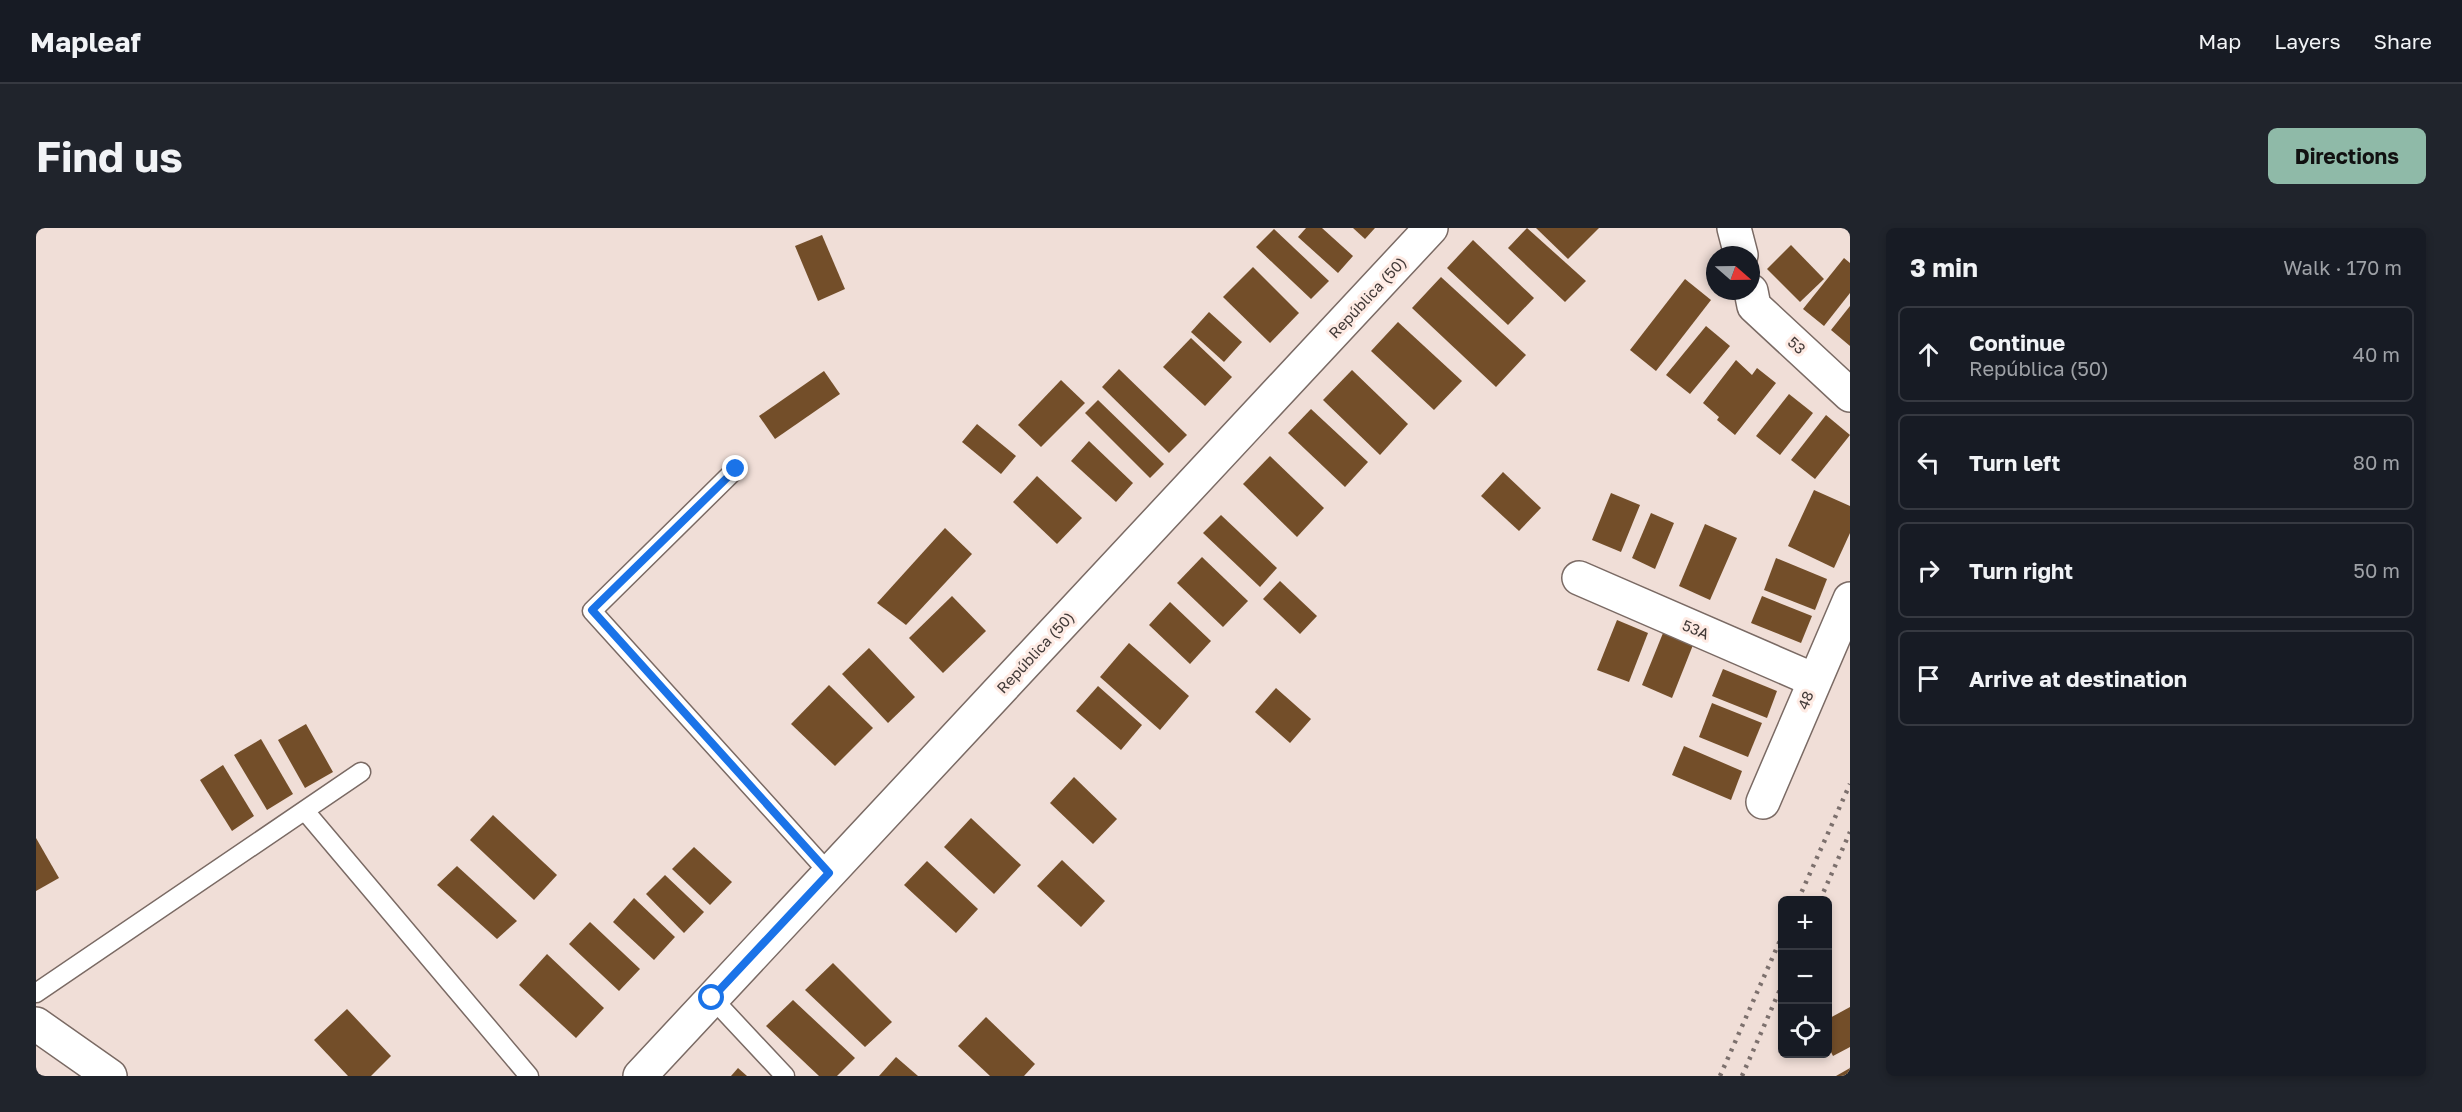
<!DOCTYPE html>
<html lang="en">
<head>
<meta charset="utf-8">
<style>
  body { margin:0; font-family:"Golos Text",sans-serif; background:#20242c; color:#f1f3f6 }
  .controls { position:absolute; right:18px; bottom:18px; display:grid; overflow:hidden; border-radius:9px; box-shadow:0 3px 9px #0003 }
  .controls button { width:54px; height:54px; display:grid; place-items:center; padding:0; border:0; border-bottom:2px solid #363941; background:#171b24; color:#f1f3f6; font:30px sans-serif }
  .compass { position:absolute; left:1670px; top:18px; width:54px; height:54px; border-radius:50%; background:#171b24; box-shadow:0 3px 9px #0003; rotate:110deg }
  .stop { position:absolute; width:18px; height:18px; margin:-14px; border:4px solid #1a73e8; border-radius:50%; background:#fff }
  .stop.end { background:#1a73e8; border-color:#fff; box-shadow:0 2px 6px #0008 }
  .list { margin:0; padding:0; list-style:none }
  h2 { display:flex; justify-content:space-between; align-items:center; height:78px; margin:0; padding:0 24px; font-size:26px }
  h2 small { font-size:20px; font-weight:400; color:#9ea1a6 }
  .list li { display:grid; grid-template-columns:39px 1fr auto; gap:18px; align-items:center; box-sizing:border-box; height:96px; margin:0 12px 12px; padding:0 12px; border:2px solid #363941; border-radius:9px }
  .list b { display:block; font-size:22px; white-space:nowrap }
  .list p { margin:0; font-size:20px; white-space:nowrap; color:#9ea1a6 }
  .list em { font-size:20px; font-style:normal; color:#9ea1a6 }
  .icon { flex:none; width:33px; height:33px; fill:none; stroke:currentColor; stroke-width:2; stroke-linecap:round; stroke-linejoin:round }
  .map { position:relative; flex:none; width:1814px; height:848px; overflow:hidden; border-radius:9px }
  header { display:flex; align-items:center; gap:36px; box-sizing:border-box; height:84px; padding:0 30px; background:#171b24; border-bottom:2px solid #363941 }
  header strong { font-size:28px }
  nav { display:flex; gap:33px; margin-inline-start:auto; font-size:21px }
  .intro { display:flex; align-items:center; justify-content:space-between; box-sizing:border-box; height:144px; padding:0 36px }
  h1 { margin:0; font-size:42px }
  .button { padding:15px 27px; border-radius:9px; background:#8fbaa8; color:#111; font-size:21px; font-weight:700 }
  main { display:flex; gap:36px; padding:0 36px }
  aside { flex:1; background:#171b24; border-radius:9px; box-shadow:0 3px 9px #0003 }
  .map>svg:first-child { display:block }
  .building { fill:#734e29 }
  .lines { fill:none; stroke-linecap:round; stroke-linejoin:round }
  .lane-casing { stroke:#7a6a64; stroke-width:21 }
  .street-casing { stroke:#7a6a64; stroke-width:36 }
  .secondary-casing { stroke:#7a6a64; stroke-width:36 }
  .lane { stroke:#fff; stroke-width:18 }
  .street { stroke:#fff; stroke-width:33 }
  .secondary { stroke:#fff; stroke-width:33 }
  .rail { stroke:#7c706d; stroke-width:4.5; stroke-dasharray:3 6; stroke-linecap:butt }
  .route { stroke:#1a73e8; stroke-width:8 }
  .labels { text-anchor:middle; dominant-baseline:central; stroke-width:6; stroke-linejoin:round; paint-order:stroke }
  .street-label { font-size:15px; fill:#423a38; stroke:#feebe4 }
</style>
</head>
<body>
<header>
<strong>Mapleaf</strong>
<nav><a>Map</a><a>Layers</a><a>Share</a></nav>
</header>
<div class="intro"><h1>Find us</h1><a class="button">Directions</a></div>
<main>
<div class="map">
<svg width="1814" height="848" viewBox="0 0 1814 848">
  <rect width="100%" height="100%" fill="#f0ded7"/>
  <g class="building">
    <path d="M1270,0h16l31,28 -15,17 -40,-36z"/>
    <path d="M1317,0h22l-10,11z"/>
    <path d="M1491,0l59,53 -21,21 -57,-54z"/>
    <path d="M1500,0h63l-31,31z"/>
    <path d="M1238,1l55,52 -18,18 -55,-52z"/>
    <path d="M786,7l23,54 -27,12 -23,-55z"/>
    <path d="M1437,12l61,58 -26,27 -61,-57z"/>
    <path d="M1755,17l33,34 -24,23 -33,-33z"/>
    <path d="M1808,30l6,5v30l-26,33 -21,-17z"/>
    <path d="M1217,39l46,46 -29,30 -47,-46z"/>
    <path d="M1405,49l85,78 -30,32 -84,-79z"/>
    <path d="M1649,51l26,21 -55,71 -26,-21z"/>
    <path d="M1814,78v40l-19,-16z"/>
    <path d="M1173,84l33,30 -18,20 -33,-30z"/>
    <path d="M1362,94l64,59 -28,29 -63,-59z"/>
    <path d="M1670,98l24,20 -40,48 -24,-19z"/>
    <path d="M1155,110l41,39 -27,29 -42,-39z"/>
    <path d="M1700,132l16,15 5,-7 19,15 -41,52 -18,-15 2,-3 -16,-14z"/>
    <path d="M1083,141l68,66 -18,18 -67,-66z"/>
    <path d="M1316,142l56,54 -28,31 -57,-55z"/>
    <path d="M788,143l16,23 -65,45 -16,-23z"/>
    <path d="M1025,152l24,23 -44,44 -23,-22z"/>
    <path d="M1753,166l24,19 -33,42 -24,-19z"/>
    <path d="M1062,172l66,64 -14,14 -65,-65z"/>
    <path d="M1275,181l57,53 -23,25 -57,-54z"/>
    <path d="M1790,187l24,20 -35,44 -24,-19z"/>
    <path d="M941,196l39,32 -15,18 -39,-32z"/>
    <path d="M1053,213l44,42 -17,19 -45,-41z"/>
    <path d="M1234,228l54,52 -27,29 -54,-53z"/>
    <path d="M1467,244l38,36 -22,23 -38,-35z"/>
    <path d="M1001,248l45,42 -25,26 -44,-42z"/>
    <path d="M1778,262l36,16v27l-16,35 -46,-22z"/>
    <path d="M1575,265l29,12 -19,47 -29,-12z"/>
    <path d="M1615,285l23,10 -19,46 -23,-11z"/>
    <path d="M1185,287l56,53 -17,19 -57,-54z"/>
    <path d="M1669,296l32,14 -27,62 -31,-14z"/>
    <path d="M909,300l27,26 -66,71 -29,-22z"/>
    <path d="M1166,329l46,44 -25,26 -46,-44z"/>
    <path d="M1740,330l51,21 -12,31 -51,-20z"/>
    <path d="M1244,353l37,35 -17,18 -37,-35z"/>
    <path d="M916,368l34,35 -43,42 -34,-35z"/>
    <path d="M1726,368l50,20 -11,27 -50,-20z"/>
    <path d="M1134,374l41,39 -21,23 -41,-39z"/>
    <path d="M1581,392l31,13 -19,49 -32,-12z"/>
    <path d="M1627,405l30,12 -21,53 -30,-13z"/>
    <path d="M1093,415l60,53 -29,34 -60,-53z"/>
    <path d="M833,420l46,49 -27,26 -46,-49z"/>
    <path d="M1687,441l54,22 -10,27 -55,-22z"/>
    <path d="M793,457l44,43 -38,38 -44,-42z"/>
    <path d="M1062,458l44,39 -21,25 -45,-39z"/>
    <path d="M1240,460l35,31 -21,24 -35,-31z"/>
    <path d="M1676,475l50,20 -14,34 -49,-20z"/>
    <path d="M270,496l27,48 -28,16 -27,-48z"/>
    <path d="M225,511l32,55 -26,16 -33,-55z"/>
    <path d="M1648,518l58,25 -11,29 -59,-25z"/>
    <path d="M187,537l31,51 -22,15 -32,-51z"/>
    <path d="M1038,549l43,42 -24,25 -43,-41z"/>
    <path d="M457,587l64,60 -23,25 -64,-60z"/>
    <path d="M935,590l50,47 -27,29 -50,-47z"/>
    <path d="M0,610l23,40 -23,13z"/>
    <path d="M658,619l38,35 -22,23 -38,-36z"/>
    <path d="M1026,632l43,41 -24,26 -44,-41z"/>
    <path d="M891,633l51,48 -22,24 -52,-48z"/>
    <path d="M421,638l60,55 -20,18 -60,-54z"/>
    <path d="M629,647l39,37 -20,21 -38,-39z"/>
    <path d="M598,670l41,39 -21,23 -41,-38z"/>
    <path d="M554,694l50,47 -21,22 -50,-47z"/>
    <path d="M511,726l57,54 -28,30 -57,-53z"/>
    <path d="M797,735l59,59 -27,25 -60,-57z"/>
    <path d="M757,772l62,58 -18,18h-18l-53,-50z"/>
    <path d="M1814,779v40l-17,9 -5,-10v-27z"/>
    <path d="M311,781l44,47 -20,20h-23l-34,-36z"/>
    <path d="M950,789l49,47 -11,12h-34l-32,-30z"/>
    <path d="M860,829l22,19h-39z"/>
    <path d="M702,840l9,8h-16z"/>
    <path d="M1814,840v8h-14z"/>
  </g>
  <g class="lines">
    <defs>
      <g id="lane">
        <path d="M700,241l-144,142 237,262"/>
        <path d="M269,583l224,265"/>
        <path d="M0,765l325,-221"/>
        <path d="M676,770l73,78"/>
      </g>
      <g id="street">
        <path d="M1698,0l7,27"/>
        <path d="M1715,63l3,15 96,89"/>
        <path d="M1543,350l235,102"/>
        <path d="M1727,574l87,-203"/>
        <path d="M0,796l74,52"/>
      </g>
      <path id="secondary" d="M604,848l791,-848"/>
    </defs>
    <use href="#lane" class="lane-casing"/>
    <use href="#street" class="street-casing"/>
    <use href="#secondary" class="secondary-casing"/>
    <use href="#lane" class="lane"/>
    <use href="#street" class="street"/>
    <use href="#secondary" class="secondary"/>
    <g class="rail">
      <path d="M1762,672l52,-116"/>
      <path d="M1784,672l30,-68"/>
      <path d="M1684,848l62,-140"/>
      <path d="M1706,848l40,-91"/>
    </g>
  </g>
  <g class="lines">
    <path class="route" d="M676,770l117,-125 -237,-263 144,-141"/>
  </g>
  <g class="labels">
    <g class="street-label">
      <text transform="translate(1331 69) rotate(-47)">República (50)</text>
      <text transform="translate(1761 117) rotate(43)">53</text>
      <text transform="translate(1660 401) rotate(23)">53A</text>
      <text transform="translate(999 424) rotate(-47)">República (50)</text>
      <text transform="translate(1769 472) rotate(-68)">48</text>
    </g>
  </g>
</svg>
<div class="controls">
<button>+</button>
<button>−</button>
<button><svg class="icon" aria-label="locate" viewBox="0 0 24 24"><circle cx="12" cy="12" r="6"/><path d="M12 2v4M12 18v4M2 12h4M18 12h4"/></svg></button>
</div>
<svg class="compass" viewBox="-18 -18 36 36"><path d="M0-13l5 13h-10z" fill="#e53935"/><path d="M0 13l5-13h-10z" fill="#9ea1a6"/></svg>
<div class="stop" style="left:676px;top:770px"></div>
<div class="stop end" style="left:700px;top:241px"></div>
</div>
<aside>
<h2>3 min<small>Walk · 170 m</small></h2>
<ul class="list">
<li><svg class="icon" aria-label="ahead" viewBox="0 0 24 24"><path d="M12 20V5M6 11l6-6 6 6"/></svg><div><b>Continue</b><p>República (50)</p></div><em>40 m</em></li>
<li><svg class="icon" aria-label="left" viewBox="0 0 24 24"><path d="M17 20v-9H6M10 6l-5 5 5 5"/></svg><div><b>Turn left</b></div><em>80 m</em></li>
<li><svg class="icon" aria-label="right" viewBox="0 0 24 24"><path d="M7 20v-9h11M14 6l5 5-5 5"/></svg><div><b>Turn right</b></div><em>50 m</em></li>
<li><svg class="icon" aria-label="arrive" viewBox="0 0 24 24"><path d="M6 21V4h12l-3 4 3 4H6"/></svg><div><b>Arrive at destination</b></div></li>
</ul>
</aside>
</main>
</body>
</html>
